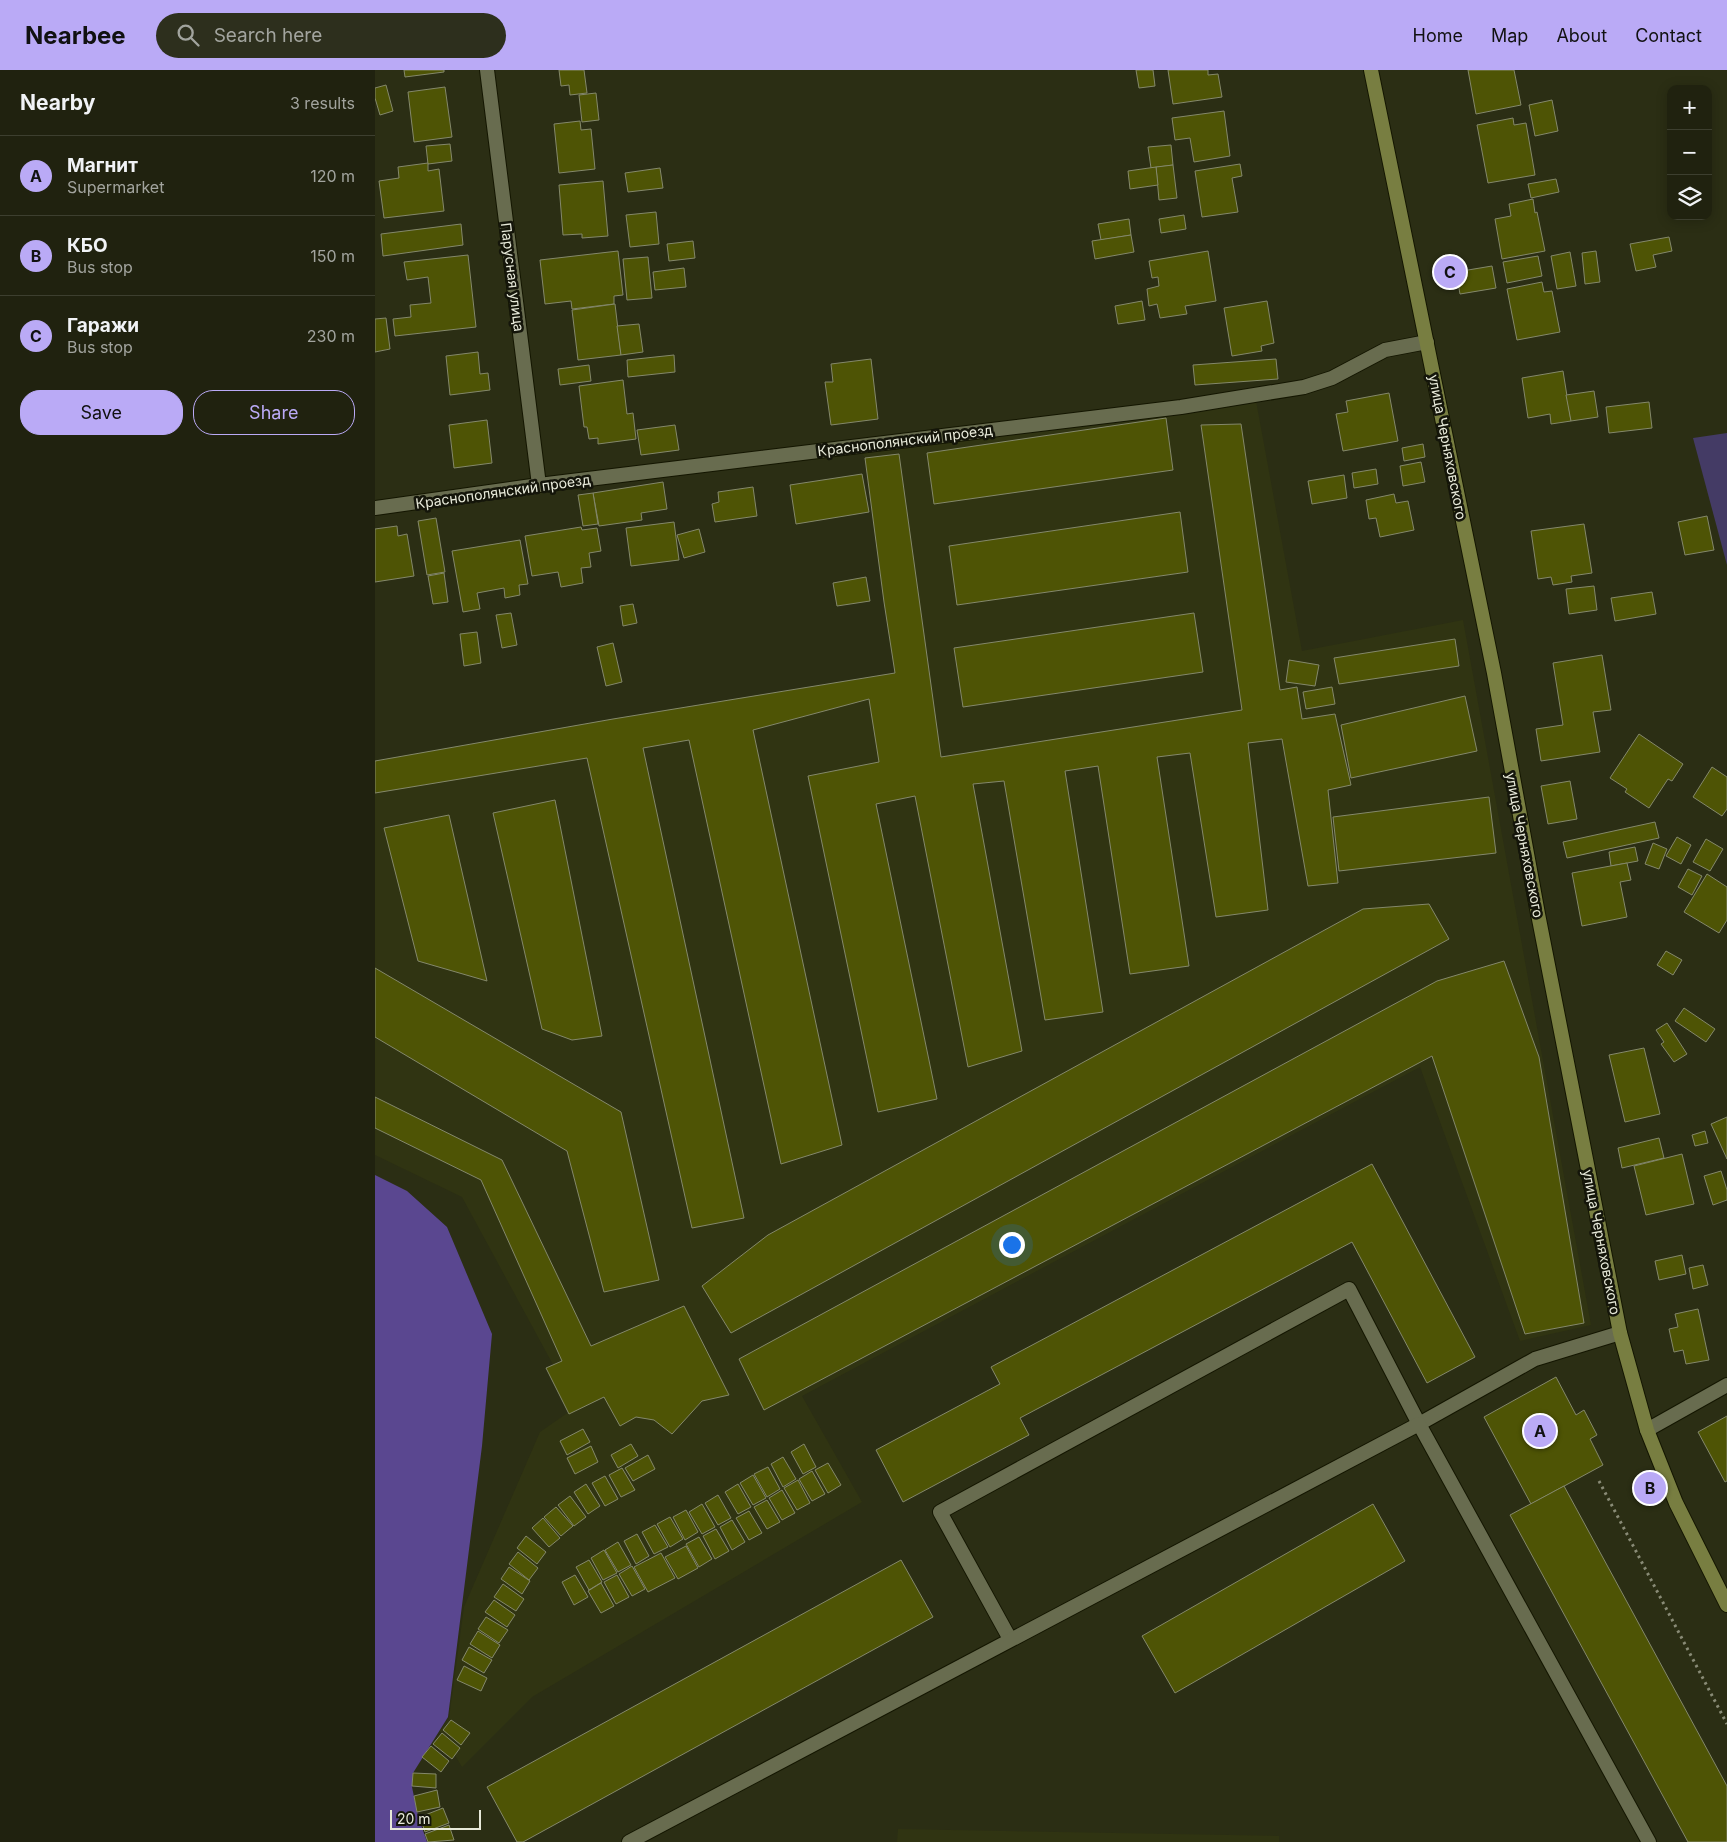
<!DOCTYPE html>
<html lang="en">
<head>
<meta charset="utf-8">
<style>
  body { margin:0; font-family:Inter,sans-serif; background:#2d2f1d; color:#f1f3f6 }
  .controls { position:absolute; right:15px; top:15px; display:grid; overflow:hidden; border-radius:10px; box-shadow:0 2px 12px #0003 }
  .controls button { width:45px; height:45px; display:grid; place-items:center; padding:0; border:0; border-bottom:1px solid #3d3f2f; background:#20220f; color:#f1f3f6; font:25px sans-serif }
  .scale { position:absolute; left:15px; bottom:12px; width:91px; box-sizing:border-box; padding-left:5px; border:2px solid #e7e9d9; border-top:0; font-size:14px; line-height:18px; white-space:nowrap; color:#e7e9d9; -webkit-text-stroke:4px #14150a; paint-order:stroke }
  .you { position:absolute; left:636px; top:1174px; width:18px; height:18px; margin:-12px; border:4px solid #fff; border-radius:50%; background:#1a73e8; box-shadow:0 0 0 8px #1a73e833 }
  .badge { display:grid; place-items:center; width:32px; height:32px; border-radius:50%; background:#baaaf6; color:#111; font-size:16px; font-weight:700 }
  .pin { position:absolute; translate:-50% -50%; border:2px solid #fff; box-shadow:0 1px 5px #0006 }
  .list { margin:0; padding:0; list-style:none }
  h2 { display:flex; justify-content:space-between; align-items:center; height:65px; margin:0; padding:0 20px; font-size:21px }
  h2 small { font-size:16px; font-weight:400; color:#a2a49e }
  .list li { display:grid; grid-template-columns:32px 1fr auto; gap:15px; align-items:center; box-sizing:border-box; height:80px; padding:0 20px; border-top:1px solid #3d3f2f }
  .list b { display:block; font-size:19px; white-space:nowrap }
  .list p { margin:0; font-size:16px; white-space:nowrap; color:#a2a49e }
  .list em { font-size:16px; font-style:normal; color:#a2a49e }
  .actions { display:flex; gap:10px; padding:15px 20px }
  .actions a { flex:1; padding:11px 0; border:1px solid #baaaf6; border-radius:20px; text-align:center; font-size:18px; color:#baaaf6 }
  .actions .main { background:#baaaf6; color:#111 }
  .icon { flex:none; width:28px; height:28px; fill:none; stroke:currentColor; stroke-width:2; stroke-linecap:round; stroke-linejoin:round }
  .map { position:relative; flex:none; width:1352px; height:1772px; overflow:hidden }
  header { display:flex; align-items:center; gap:30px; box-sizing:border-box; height:70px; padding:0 25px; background:#baaaf6; color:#111 }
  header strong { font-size:24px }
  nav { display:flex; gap:28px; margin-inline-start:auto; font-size:18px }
  .search { width:350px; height:45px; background:#2d2f1d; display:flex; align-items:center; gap:12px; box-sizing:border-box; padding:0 18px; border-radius:28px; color:#a2a49e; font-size:19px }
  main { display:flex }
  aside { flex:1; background:#20220f }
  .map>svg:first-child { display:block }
  .built { fill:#303412 }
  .green { fill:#443b65 }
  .forest { fill:#5a4790 }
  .building { fill:#4e5405; stroke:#84886b }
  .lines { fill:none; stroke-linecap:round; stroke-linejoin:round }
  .service-casing { stroke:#141600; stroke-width:16 }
  .minor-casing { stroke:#141600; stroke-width:16 }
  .secondary-casing { stroke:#141600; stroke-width:16 }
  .path { stroke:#898b76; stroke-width:3; stroke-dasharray:2.5 4; stroke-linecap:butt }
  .service { stroke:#686c4f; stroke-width:14 }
  .minor { stroke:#686c4f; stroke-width:14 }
  .secondary { stroke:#787e41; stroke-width:14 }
  .labels { text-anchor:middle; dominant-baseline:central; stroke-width:5; stroke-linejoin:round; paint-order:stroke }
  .street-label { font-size:14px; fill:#e7e9d9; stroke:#14150a }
</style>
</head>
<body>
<header>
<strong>Nearbee</strong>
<div class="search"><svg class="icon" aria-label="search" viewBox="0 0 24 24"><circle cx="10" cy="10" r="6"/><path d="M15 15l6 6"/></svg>Search here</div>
<nav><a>Home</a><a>Map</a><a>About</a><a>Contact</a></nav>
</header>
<main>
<aside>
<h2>Nearby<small>3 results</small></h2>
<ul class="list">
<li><span class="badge">A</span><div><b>Магнит</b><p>Supermarket</p></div><em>120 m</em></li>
<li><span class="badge">B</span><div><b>КБО</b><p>Bus stop</p></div><em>150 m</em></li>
<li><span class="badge">C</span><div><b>Гаражи</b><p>Bus stop</p></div><em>230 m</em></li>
</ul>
<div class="actions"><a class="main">Save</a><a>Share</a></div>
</aside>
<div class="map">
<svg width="1352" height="1772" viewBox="0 0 1352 1772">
  <rect width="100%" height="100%" fill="#2b2e14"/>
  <g class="built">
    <path d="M879,320l48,261 161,-31 128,705 -71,16 -100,-274 -618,329 60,106 -330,195 -70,70 -22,-36 9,-13 15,-111 76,-175 36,-25 -114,-210 -87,-42v-394l238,-42 282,-46 -11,-71 -19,-144 -3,-5z"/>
    <path d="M523,1759l381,7v6h-382z"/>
  </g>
  <path class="green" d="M1352,363v132l-34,-127z"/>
  <path class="forest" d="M0,1105l32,16 40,36 45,107 -10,112 -34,271 -35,56 -1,14 6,29 9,26h-52z"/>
  <g class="building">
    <path d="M29,0h40v2l-39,5z"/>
    <path d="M184,0h25l3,23 -17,2 -1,-10 -8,1z"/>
    <path d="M761,0h17l2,16 -16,2z"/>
    <path d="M793,0h40v5l10,-1 4,23 -49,7z"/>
    <path d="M1093,0h46l7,35 -45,9z"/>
    <path d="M11,15l7,26 -13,4 -5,-17v-10z"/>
    <path d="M70,17l7,50 -38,5 -6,-50z"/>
    <path d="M221,23l3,27 -17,2 -3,-27z"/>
    <path d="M1177,30l6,31 -23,5 -6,-31z"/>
    <path d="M849,41l6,45 -36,6 -4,-24 -15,2 -3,-22z"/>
    <path d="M1138,48l1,7 12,-2 9,52 -47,8 -11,-58z"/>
    <path d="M205,51l1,9 10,-1 4,40 -36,4 -5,-49z"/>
    <path d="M75,74l2,17 -24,3 -2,-18z"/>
    <path d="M796,75l2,20 -22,3 -3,-21z"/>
    <path d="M53,93v8l11,-2 5,42 -60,7 -5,-37 20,-3 -1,-11z"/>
    <path d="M865,94l2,12 -10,2 6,34 -36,5 -7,-46z"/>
    <path d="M798,95l4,33 -18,2 -3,-33z"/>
    <path d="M781,97l2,18 -28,4 -2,-18z"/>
    <path d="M285,98l3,20 -35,4 -3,-19z"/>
    <path d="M1181,109l3,13 -28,6 -3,-14z"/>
    <path d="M228,111l5,55 -26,2v-4l-19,1 -4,-50z"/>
    <path d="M1158,129l2,14 2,-1 8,39 -43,8 -7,-40 16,-3 -2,-12z"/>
    <path d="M281,142l3,32 -29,3 -4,-32z"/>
    <path d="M809,145l2,14 -25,4 -2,-14z"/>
    <path d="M754,149l2,16 -30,5 -3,-16z"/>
    <path d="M86,154l2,21 -80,11 -2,-22z"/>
    <path d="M756,165l3,17 -39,7 -3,-18z"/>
    <path d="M1294,167l3,14 -19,4 3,12 -20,4 -6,-27z"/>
    <path d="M318,171l2,17 -26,3 -2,-17z"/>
    <path d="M243,181l5,44 -9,1v8l-42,5 -1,-8 -26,3 -5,-44z"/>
    <path d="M833,181l8,50 -31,5 2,8 -27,4 -3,-14 -8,2 -2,-17 12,-3 -1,-9 -6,1 -3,-17z"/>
    <path d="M1221,181l4,31 -15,2 -3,-31z"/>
    <path d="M1195,182l6,34 -19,3 -6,-33z"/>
    <path d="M93,185l8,72 -81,9 -2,-17 18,-2 -1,-12 21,-2 -3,-26 -21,3 -3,-18z"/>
    <path d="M1163,186l4,20 -35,7 -4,-21z"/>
    <path d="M273,187l4,41 -25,2 -4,-41z"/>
    <path d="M1117,196l4,22 -36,6 -4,-22z"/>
    <path d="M309,198l2,19 -31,3 -2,-18z"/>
    <path d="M1167,212l2,10 8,-1 8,41 -43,8 -10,-51z"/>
    <path d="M767,231l3,19 -27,4 -3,-18z"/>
    <path d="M892,231l7,42 -13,3 1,5 -30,5 -8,-48z"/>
    <path d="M240,234l6,51 -43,5 -6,-50z"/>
    <path d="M11,248l4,31 -15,3v-33z"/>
    <path d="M264,254l4,28 -22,3 -4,-29z"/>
    <path d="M103,282l2,22 8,-1 2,17 -40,5 -4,-39z"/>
    <path d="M299,285l1,17 -47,5 -1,-17z"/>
    <path d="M496,289l7,60 -47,6 -6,-43h8l-2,-18z"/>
    <path d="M901,289l2,20 -83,6 -2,-20z"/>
    <path d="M214,295l2,16 -31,4 -2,-16z"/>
    <path d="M1188,301l8,50 -20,3 -1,-10 -22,4 -6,-40z"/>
    <path d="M248,310l4,34 6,-1 3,26 -38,5v-6l-9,1 -2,-12h-3l-5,-41z"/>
    <path d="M1219,321l4,26 -27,4 -5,-26z"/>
    <path d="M1014,323l9,48 -55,10 -7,-37 12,-2 -2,-11z"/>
    <path d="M1274,332l3,26 -43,5 -3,-26z"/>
    <path d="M791,348l7,52 -239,34 -7,-51z"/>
    <path d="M112,350l5,43 -38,5 -5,-43z"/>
    <path d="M866,354l39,266 17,-3 5,32 33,-5 16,71 -23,5 10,93 -30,3 -26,-147 -34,4 20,167 -52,7 -26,-164 -33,4 32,209 -59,8 -32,-208 -33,5 38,241 -58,8 -41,-239 -31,3 49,267 -54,16 -53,-271 -39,8 61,295 -59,13 -70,-336 71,-14 -10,-63 -116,31 89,415 -61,19 -92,-424 -46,8 101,470 -52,10 -105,-470 -212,35v-32l238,-42 282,-46 -11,-71 -19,-144 34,-4 42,303 301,-47 -41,-285z"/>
    <path d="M300,355l4,25 -38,5 -4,-25z"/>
    <path d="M1048,374l2,13 -21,4 -2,-13z"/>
    <path d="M1046,392l4,20 -22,4 -3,-20z"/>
    <path d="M1001,399l2,15 -24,4 -2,-15z"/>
    <path d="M487,404l7,38 -73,12 -6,-39z"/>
    <path d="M969,405l3,23 -35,6 -4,-23z"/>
    <path d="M288,412l4,27 -26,4 1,7 -43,6 -6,-33z"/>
    <path d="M378,417l4,29 -42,6 -3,-18 7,-2 -1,-10z"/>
    <path d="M218,423l5,31 -15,2 -5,-31z"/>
    <path d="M1019,424l2,9 12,-2 6,29 -34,7 -4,-19 -7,1 -3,-19z"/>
    <path d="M805,442l8,60 -231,33 -8,-59z"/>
    <path d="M1332,446l7,34 -29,5 -7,-33z"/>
    <path d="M61,448l9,54 -18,3 -9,-54z"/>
    <path d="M299,452l5,38 -48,6 -5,-38z"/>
    <path d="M1209,454l8,49 -21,3 1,6 -19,3 -2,-8 -13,2 -7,-48z"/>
    <path d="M22,456l1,10 9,-2 7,42 -39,6v-53z"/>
    <path d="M206,457l1,3 15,-2 4,23 -12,2 2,14 -10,1 2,15 -22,4 -3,-15 -26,4 -7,-40z"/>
    <path d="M324,459l6,23 -21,6 -7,-23z"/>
    <path d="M145,470l8,44 -9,1 1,10 -15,3 -1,-10 -27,5 3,16 -17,3 -11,-61z"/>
    <path d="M69,503l4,29 -15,2 -5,-28z"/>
    <path d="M491,507l4,24 -33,5 -4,-23z"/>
    <path d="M1219,516l3,24 -28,4 -3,-25z"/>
    <path d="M1277,522l4,22 -41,7 -4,-23z"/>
    <path d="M258,534l4,19 -14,3 -3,-20z"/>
    <path d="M136,543l6,32 -15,3 -6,-33z"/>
    <path d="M819,543l9,59 -240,35 -9,-59z"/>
    <path d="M102,562l4,31 -17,3 -4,-32z"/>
    <path d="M1080,569l4,27 -120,18 -5,-26z"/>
    <path d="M238,573l9,39 -16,4 -9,-39z"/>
    <path d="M1227,585l9,55 -18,2 7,40 -59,9 -5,-32 27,-4 -10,-62z"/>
    <path d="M914,590l30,5 -4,21 -29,-4z"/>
    <path d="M957,617l3,17 -29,5 -3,-17z"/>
    <path d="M1090,626l12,55 -126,27 -10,-53z"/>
    <path d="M1264,664l44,30 -11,17 -4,-2 -19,29 -24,-16 2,-3 -17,-11z"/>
    <path d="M1337,697l15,10v32l-5,7 -29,-19z"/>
    <path d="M1195,711l7,38 -29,5 -7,-38z"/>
    <path d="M1114,727l7,56 -157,18 -6,-54z"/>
    <path d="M180,730l47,236 -30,4 -30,-11 -49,-216z"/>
    <path d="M74,745l38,166 -69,-20 -34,-133z"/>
    <path d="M1280,752l4,16 -92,20 -4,-16z"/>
    <path d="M1302,767l14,8 -10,19 -15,-8z"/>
    <path d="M1331,769l17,10 -13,22 -17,-9z"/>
    <path d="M1278,773l14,6 -8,20 -14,-5z"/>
    <path d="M1260,777l3,14 -27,5 -2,-14z"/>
    <path d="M1252,793l4,17 -11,2 7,35 -45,9 -10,-53z"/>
    <path d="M1313,799l14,7 -10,19 -14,-8z"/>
    <path d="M1332,804l20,13v33l-8,13 -35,-21z"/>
    <path d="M1054,834l20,35 -718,394 -29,-47 66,-51 595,-326z"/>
    <path d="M1291,881l16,9 -9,15 -16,-10z"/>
    <path d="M1129,891l35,96 45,266 -59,11 -93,-278 -668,354 -25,-51 698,-378z"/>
    <path d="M0,898l246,144 38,168 -55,12 -37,-141 -192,-114z"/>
    <path d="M1309,938l31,21 -9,13 -31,-21z"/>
    <path d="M1292,953l20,31 -13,8 -13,-18 3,-2 -8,-12z"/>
    <path d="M1269,978l16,66 -35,8 -16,-67z"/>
    <path d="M0,1027l127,63 89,186 93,-40 45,89 -27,6 -30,33 -18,-14 -18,-3 -16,9 -16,-29 -35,17 -23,-46 16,-7 -81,-181 -106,-52z"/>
    <path d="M1352,1047v42l-16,-35z"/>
    <path d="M1330,1061l3,12 -13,3 -3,-11z"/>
    <path d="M1284,1068l5,20 -42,10 -4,-20z"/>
    <path d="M1307,1084l12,50 -48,11 -12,-49z"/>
    <path d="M997,1094l103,193 -48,26 -75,-141 -332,176 9,17 -126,67 -27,-52 124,-66 -9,-17z"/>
    <path d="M1346,1101l6,19v10l-14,5 -9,-29z"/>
    <path d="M1307,1185l4,19 -27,6 -4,-19z"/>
    <path d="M1328,1195l5,20 -15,4 -4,-21z"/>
    <path d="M1323,1239l11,51 -23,4 -3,-14 -9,2 -5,-23 9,-2 -3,-13z"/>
    <path d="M1181,1307l20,38 8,-5 13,25 -7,4 13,26 -72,39 -47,-87z"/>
    <path d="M1352,1346v65l-2,1 -27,-50z"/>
    <path d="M208,1359l7,13 -23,13 -7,-14z"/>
    <path d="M256,1374l7,12 -20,12 -7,-13z"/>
    <path d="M429,1374l12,23 -13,7 -12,-22z"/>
    <path d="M216,1376l7,16 -23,12 -8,-16z"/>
    <path d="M273,1385l7,14 -22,12 -8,-13z"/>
    <path d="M408,1387l13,22 -13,8 -12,-23z"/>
    <path d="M453,1393l13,22 -13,8 -13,-23z"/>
    <path d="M393,1397l12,22 -13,8 -13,-23z"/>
    <path d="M247,1398l13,22 -14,7 -12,-22z"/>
    <path d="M437,1401l13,23 -13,7 -13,-22z"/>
    <path d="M378,1405l13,23 -13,7 -13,-22z"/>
    <path d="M230,1406l13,23 -13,7 -13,-23z"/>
    <path d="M423,1410l12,23 -13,7 -13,-22z"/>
    <path d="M211,1414l14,22 -12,8 -14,-22z"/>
    <path d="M363,1414l13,23 -13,7 -13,-22z"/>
    <path d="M1189,1416l163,300v56h-39l-178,-327z"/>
    <path d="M407,1420l13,23 -13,7 -13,-22z"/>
    <path d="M343,1425l13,23 -13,7 -13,-22z"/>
    <path d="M195,1426l16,21 -12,9 -16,-21z"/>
    <path d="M392,1430l13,22 -13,7 -13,-22z"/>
    <path d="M327,1434l13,23 -13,7 -13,-22z"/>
    <path d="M998,1434l32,57 -230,132 -33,-57z"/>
    <path d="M181,1437l17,19 -12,10 -17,-19z"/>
    <path d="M311,1440l12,22 -13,8 -12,-23z"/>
    <path d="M374,1441l13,22 -13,7 -13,-22z"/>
    <path d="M295,1447l13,22 -13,8 -13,-23z"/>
    <path d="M168,1448l17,20 -11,9 -17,-19z"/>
    <path d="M357,1450l13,22 -13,8 -12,-23z"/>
    <path d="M280,1455l13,22 -14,7 -12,-22z"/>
    <path d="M341,1459l13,22 -14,8 -12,-23z"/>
    <path d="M262,1464l12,22 -13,8 -12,-23z"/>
    <path d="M151,1466l20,16 -9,12 -20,-16z"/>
    <path d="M324,1467l13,22 -13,8 -13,-23z"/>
    <path d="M243,1472l13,23 -13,7 -13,-22z"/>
    <path d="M311,1476l12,22 -20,11 -13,-22z"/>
    <path d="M229,1480l13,23 -14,7 -12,-22z"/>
    <path d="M143,1482l20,16 -9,12 -20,-16z"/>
    <path d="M286,1483l14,25 -27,14 -14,-25z"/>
    <path d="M214,1490l13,22 -13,8 -13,-23z"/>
    <path d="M526,1490l32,57 -410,225h-6l-30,-55z"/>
    <path d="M257,1496l13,23 -13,7 -13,-22z"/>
    <path d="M134,1497l21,14 -8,13 -21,-15z"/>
    <path d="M200,1505l13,22 -14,8 -12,-23z"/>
    <path d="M242,1505l12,22 -13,7 -12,-22z"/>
    <path d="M226,1513l13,23 -13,7 -13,-22z"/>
    <path d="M128,1514l21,15 -8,12 -22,-14z"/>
    <path d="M119,1530l21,15 -8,12 -22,-15z"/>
    <path d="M111,1547l22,13 -9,13 -21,-14z"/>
    <path d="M103,1561l22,14 -8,13 -22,-14z"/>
    <path d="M94,1577l23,13 -8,13 -22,-13z"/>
    <path d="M89,1596l23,12 -6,13 -24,-11z"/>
    <path d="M76,1650l19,13 -9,12 -18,-15z"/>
    <path d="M67,1663l18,15 -8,11 -19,-15z"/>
    <path d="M56,1676l18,15 -8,11 -19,-15z"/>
    <path d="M38,1703l23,1v14l-24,-2z"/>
    <path d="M62,1720l3,17 -23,5 -3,-16z"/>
    <path d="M68,1738l6,15 -24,9 -5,-15z"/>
    <path d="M74,1755l5,15 -26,2 -3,-8z"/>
  </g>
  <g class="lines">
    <defs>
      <g id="service">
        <path d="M635,1569l-70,-127 409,-223 70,135 116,-65 85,-26"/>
        <path d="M254,1772l790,-418 230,418"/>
      </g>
      <g id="minor">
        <path d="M112,0l52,415"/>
        <path d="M0,438l164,-23 642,-78 123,-20 28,-9 53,-28 42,-8"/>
        <path d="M1272,1360l80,-45"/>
      </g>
      <path id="secondary" d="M996,0l123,603 44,241 82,419 27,97 29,73 51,102"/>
    </defs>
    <use href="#service" class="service-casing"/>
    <use href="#minor" class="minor-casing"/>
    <use href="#secondary" class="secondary-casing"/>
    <path class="path" d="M1224,1411l128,243"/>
    <use href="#service" class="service"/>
    <use href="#minor" class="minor"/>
    <use href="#secondary" class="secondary"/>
  </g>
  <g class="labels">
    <g class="street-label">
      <text transform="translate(138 207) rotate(83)">Парусная улица</text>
      <text transform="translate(530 370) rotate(-7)">Краснополянский проезд</text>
      <text transform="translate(1073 377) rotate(79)">улица Черняховского</text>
      <text transform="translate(128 421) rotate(-8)">Краснополянский проезд</text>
      <text transform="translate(1150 775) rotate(79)">улица Черняховского</text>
      <text transform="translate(1227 1172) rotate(79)">улица Черняховского</text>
    </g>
  </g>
</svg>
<div class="controls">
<button>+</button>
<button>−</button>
<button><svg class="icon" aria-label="layers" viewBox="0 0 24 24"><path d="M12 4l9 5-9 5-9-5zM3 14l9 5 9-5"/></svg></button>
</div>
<div class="scale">20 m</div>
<div class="you"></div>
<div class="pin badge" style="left:1165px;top:1361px">A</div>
<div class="pin badge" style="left:1275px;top:1418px">B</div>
<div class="pin badge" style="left:1075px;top:202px">C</div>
</div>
</main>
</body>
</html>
